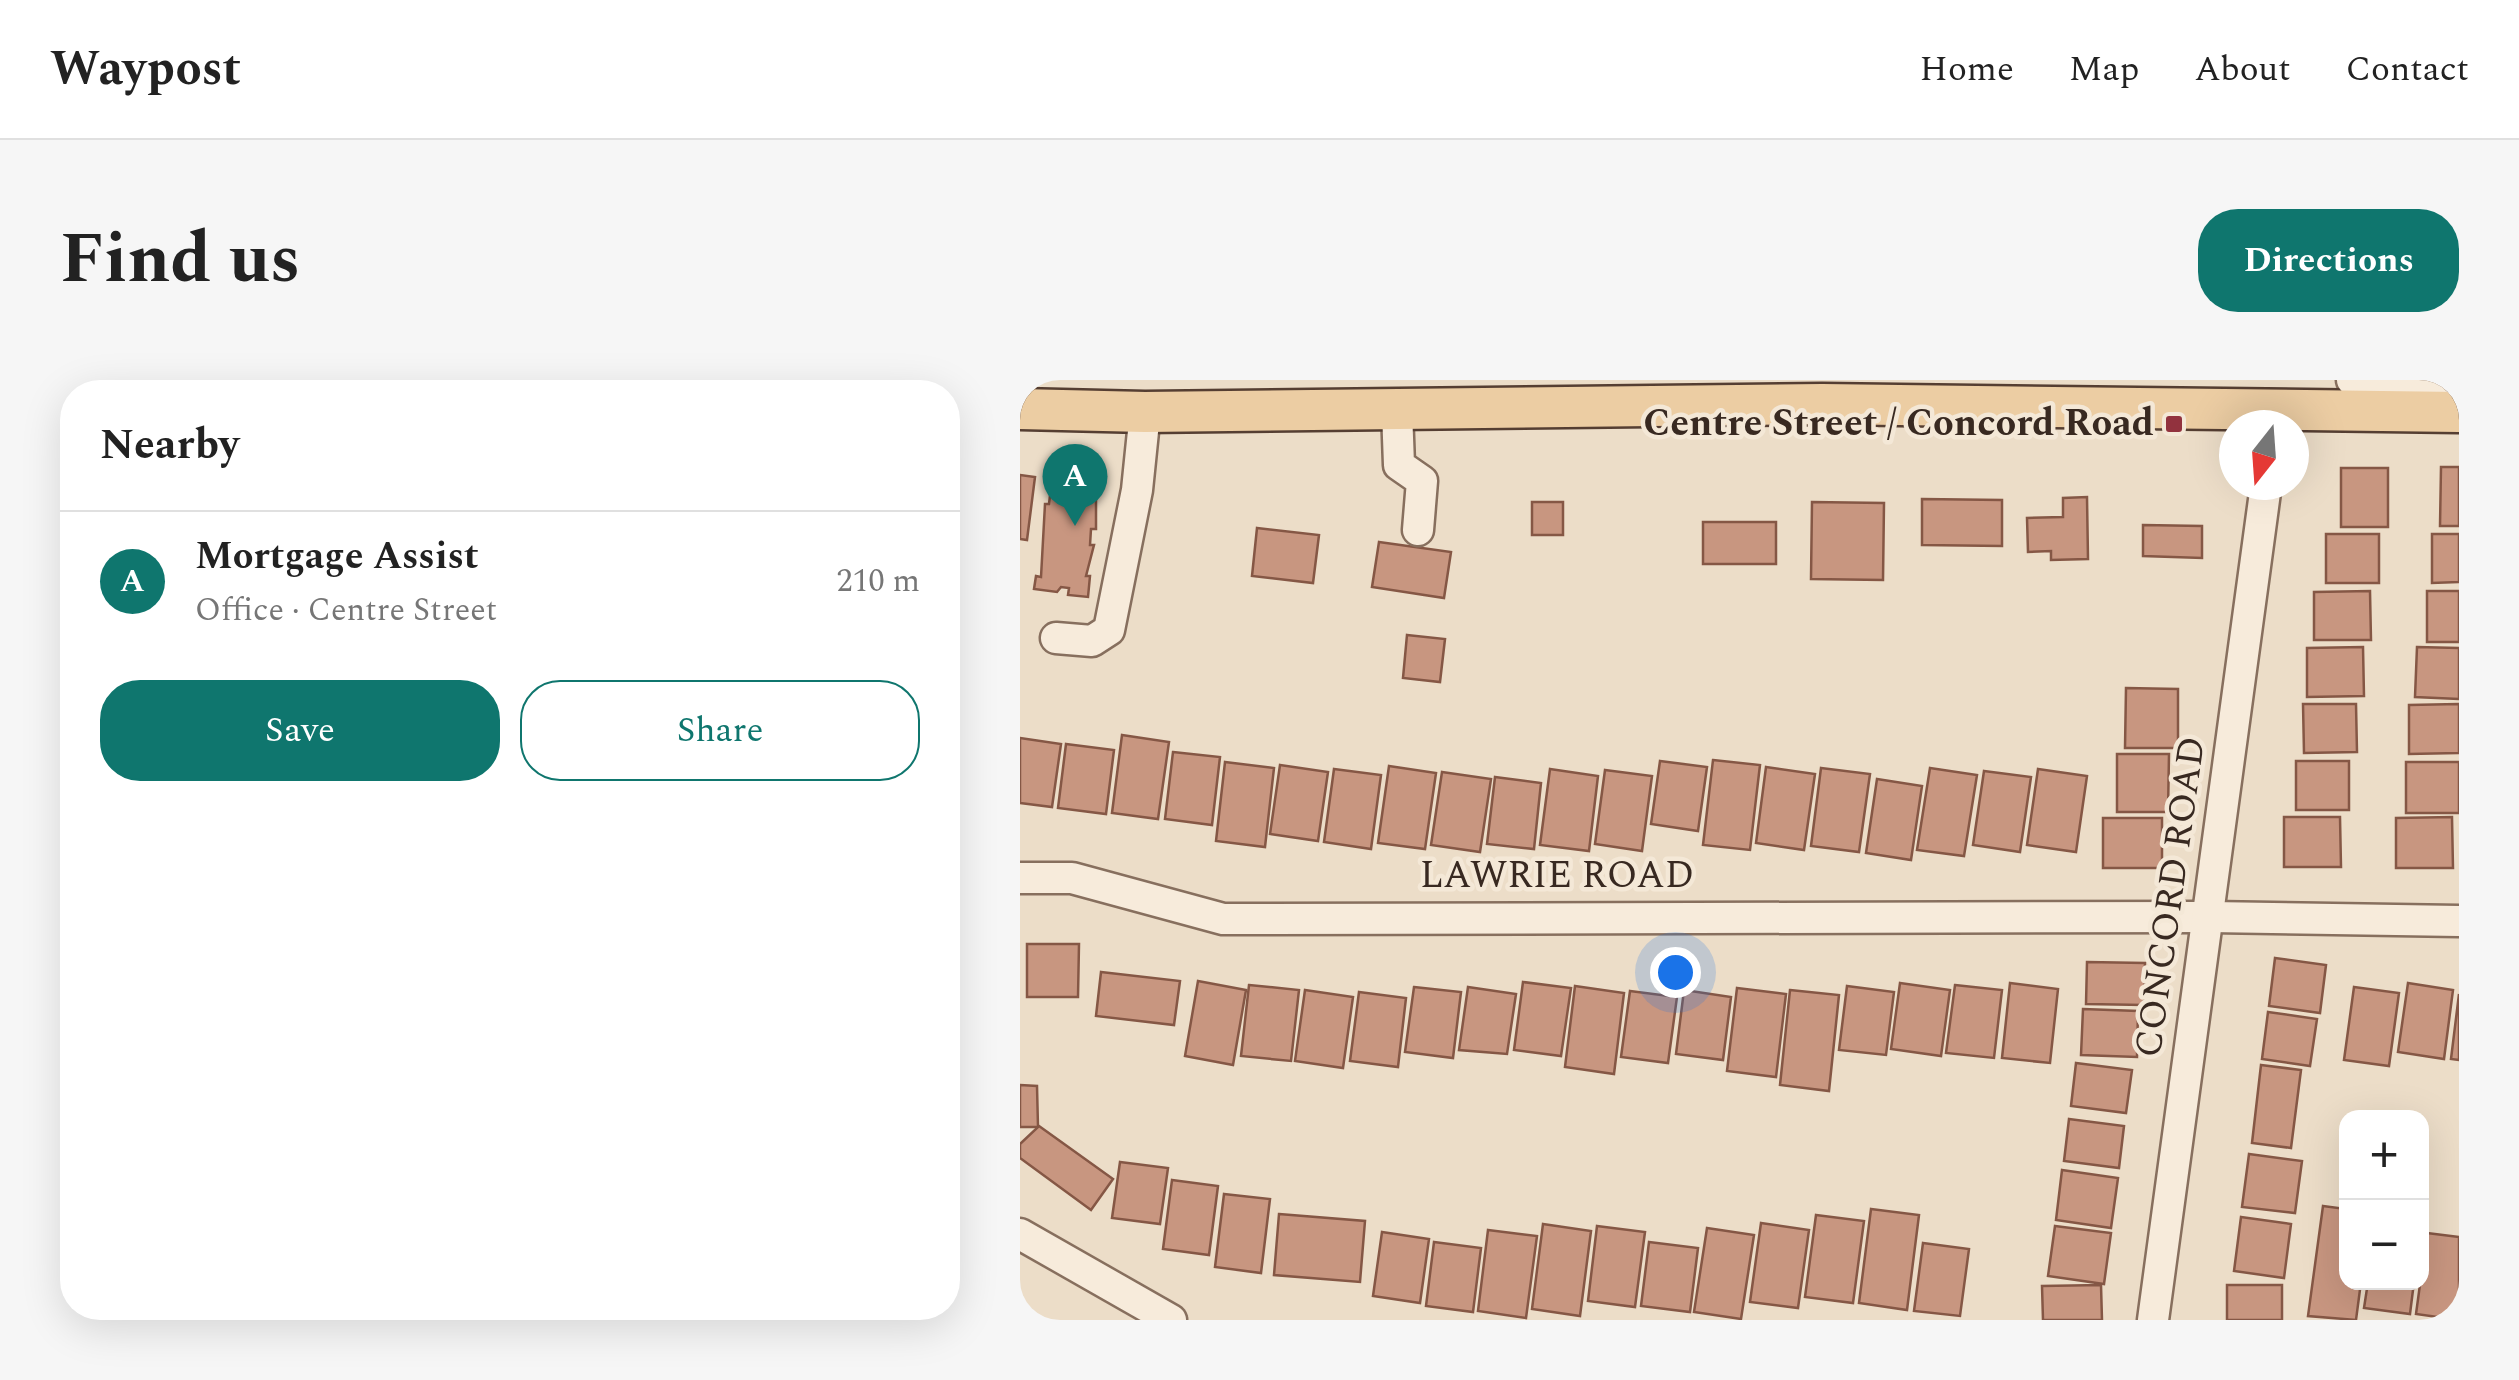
<!DOCTYPE html>
<html lang="en">
<head>
<meta charset="utf-8">
<style>
  body { margin:0; font-family:Spectral,serif; background:#f6f6f6; color:#222 }
  .controls { position:absolute; right:30px; bottom:30px; display:grid; overflow:hidden; border-radius:20px; box-shadow:0 10px 40px #0002 }
  .controls button { width:90px; height:90px; display:grid; place-items:center; padding:0; border:0; border-bottom:2px solid #e0e0e0; background:#fff; color:#222; font:50px sans-serif }
  .compass { position:absolute; left:1199px; top:30px; width:90px; height:90px; border-radius:50%; background:#fff; box-shadow:0 10px 40px #0002; rotate:197deg }
  .you { position:absolute; left:655px; top:592px; width:35px; height:35px; margin:-25px; border:8px solid #fff; border-radius:50%; background:#1a73e8; box-shadow:0 0 0 15px #1a73e833 }
  .badge { display:grid; place-items:center; width:65px; height:65px; border-radius:50%; background:#0f766e; color:#fff; font-size:32px; font-weight:700 }
  .pin { position:absolute; translate:-50% -82px; filter:drop-shadow(0 2px 5px #0008) }
  .pin::after { content:''; position:absolute; top:52px; width:35px; height:30px; background:inherit; clip-path:polygon(0 0,100% 0,50% 100%) }
  .list { margin:0; padding:0; list-style:none }
  h2 { display:flex; justify-content:space-between; align-items:center; height:130px; margin:0; padding:0 40px; font-size:42px }
  h2 small { font-size:32px; font-weight:400; color:#767676 }
  .list li { display:grid; grid-template-columns:65px 1fr auto; gap:30px; align-items:center; box-sizing:border-box; height:140px; padding:0 40px; border-top:2px solid #e0e0e0 }
  .list b { display:block; font-size:38px; white-space:nowrap }
  .list p { margin:0; font-size:32px; white-space:nowrap; color:#767676 }
  .list em { font-size:32px; font-style:normal; color:#767676 }
  .actions { display:flex; gap:20px; padding:30px 40px }
  .actions a { flex:1; padding:22px 0; border:2px solid #0f766e; border-radius:40px; text-align:center; font-size:35px; color:#0f766e }
  .actions .main { background:#0f766e; color:#fff }
  .map { position:relative; flex:none; width:1439px; height:940px; overflow:hidden; border-radius:40px }
  header { display:flex; align-items:center; gap:60px; box-sizing:border-box; height:140px; padding:0 50px; background:#fff; border-bottom:2px solid #e0e0e0 }
  header strong { font-size:48px }
  nav { display:flex; gap:55px; margin-inline-start:auto; font-size:35px }
  .intro { display:flex; align-items:center; justify-content:space-between; box-sizing:border-box; height:240px; padding:0 60px }
  h1 { margin:0; font-size:70px }
  .button { padding:25px 45px; border-radius:40px; background:#0f766e; color:#fff; font-size:35px; font-weight:700 }
  main { display:flex; gap:60px; padding:0 60px }
  aside { flex:1; background:#fff; border-radius:40px; box-shadow:0 10px 40px #0002 }
  .map>svg:first-child { display:block }
  .building { fill:#c89680; stroke:#855745; stroke-width:2.5 }
  .lines { fill:none; stroke-linecap:round; stroke-linejoin:round }
  .minor-casing { stroke:#876f5e; stroke-width:35 }
  .major-casing { stroke:#553e32; stroke-width:45 }
  .minor { stroke:#f7ebdb; stroke-width:30 }
  .major { stroke:#eccda3; stroke-width:40 }
  .poi-dot { fill:#92323e; stroke:#f4e8d7; stroke-width:4 }
  .labels { text-anchor:middle; dominant-baseline:central; stroke-width:9; stroke-linejoin:round; paint-order:stroke }
  .poi-label { font-size:38px; font-weight:bold; fill:#382921; stroke:#f4e8d7; text-anchor:end }
  .street-label { font-size:38px; fill:#382921; stroke:#f4e8d7 }
</style>
</head>
<body>
<header>
<strong>Waypost</strong>
<nav><a>Home</a><a>Map</a><a>About</a><a>Contact</a></nav>
</header>
<div class="intro"><h1>Find us</h1><a class="button">Directions</a></div>
<main>
<aside>
<h2>Nearby<small></small></h2>
<ul class="list">
<li><span class="badge">A</span><div><b>Mortgage Assist</b><p>Office · Centre Street</p></div><em>210 m</em></li>
</ul>
<div class="actions"><a class="main">Save</a><a>Share</a></div>
</aside>
<div class="map">
<svg width="1439" height="940" viewBox="0 0 1439 940">
  <rect width="100%" height="100%" fill="#ecddc8"/>
  <g class="building">
    <path d="M1421,87h18v59h-19z"/>
    <rect x="1321" y="88" width="47" height="59"/>
    <path d="M0,95l15,2 -8,63 -7,-1z"/>
    <path d="M40,98l36,6v45h-5l-1,16h4l-8,31h4l-2,21 -20,-2 1,-7 -8,-1 -4,5 -23,-3 2,-13 5,1 4,-73h4l3,-25z"/>
    <path d="M1067,117l1,62 -37,1v-9l-23,1 -1,-34 36,-1v-19z"/>
    <path d="M902,119l80,1v46l-80,-1z"/>
    <rect x="512" y="122" width="31" height="33"/>
    <path d="M792,122l72,1 -1,77 -72,-1z"/>
    <rect x="683" y="142" width="73" height="42"/>
    <path d="M1123,145l59,1v32l-59,-2z"/>
    <path d="M237,148l62,7 -6,48 -61,-7z"/>
    <rect x="1306" y="154" width="53" height="49"/>
    <path d="M1412,154h27v48l-27,1z"/>
    <path d="M359,162l72,10 -7,46 -72,-11z"/>
    <path d="M1350,211l1,49h-57v-48z"/>
    <rect x="1407" y="211" width="32" height="51"/>
    <path d="M387,255l38,4 -5,43 -37,-4z"/>
    <path d="M1343,267l1,49 -57,1v-49z"/>
    <path d="M1397,267l42,1v51l-44,-2z"/>
    <path d="M1106,308l52,1v59h-53z"/>
    <path d="M1283,324h53l1,48 -53,1z"/>
    <path d="M1439,324v49l-50,1v-49z"/>
    <path d="M102,355l47,7 -11,77 -46,-6z"/>
    <path d="M0,358l41,6 -9,63 -32,-4z"/>
    <path d="M46,364l48,6 -8,64 -48,-6z"/>
    <path d="M153,372l47,5 -8,68 -47,-6z"/>
    <path d="M1097,374h52l-1,58h-51z"/>
    <path d="M693,380l47,5 -10,85 -47,-5z"/>
    <path d="M640,381l47,6 -9,64 -47,-7z"/>
    <rect x="1276" y="381" width="53" height="49"/>
    <path d="M205,382l49,6 -9,79 -49,-6z"/>
    <rect x="1386" y="382" width="53" height="51"/>
    <path d="M260,385l48,7 -10,69 -48,-7z"/>
    <path d="M369,386l47,7 -11,76 -47,-6z"/>
    <path d="M746,387l49,7 -11,76 -48,-7z"/>
    <path d="M801,388l49,6 -11,78 -48,-6z"/>
    <path d="M910,388l47,7 -13,81 -47,-6z"/>
    <path d="M314,389l47,6 -10,74 -47,-7z"/>
    <path d="M530,389l48,7 -9,75 -49,-6z"/>
    <path d="M1018,389l49,7 -11,76 -49,-7z"/>
    <path d="M585,390l47,6 -10,75 -47,-7z"/>
    <path d="M964,391l47,6 -11,75 -47,-7z"/>
    <path d="M422,392l49,7 -11,73 -49,-7z"/>
    <path d="M475,397l46,6 -7,66 -47,-5z"/>
    <path d="M857,399l45,7 -11,74 -45,-7z"/>
    <path d="M1264,437h56l1,50h-57z"/>
    <path d="M1432,437l1,51h-57v-50z"/>
    <rect x="1083" y="438" width="59" height="50"/>
    <path d="M7,564h52l-1,53h-51z"/>
    <path d="M1255,578l51,7 -6,48 -51,-7z"/>
    <path d="M1067,582l58,1 -1,42 -58,-1z"/>
    <path d="M81,592l79,9 -6,44 -78,-9z"/>
    <path d="M178,601l48,9 -13,75 -48,-9z"/>
    <path d="M503,602l48,6 -10,68 -47,-6z"/>
    <path d="M880,603l50,7 -9,66 -50,-7z"/>
    <path d="M990,603l48,6 -8,74 -48,-5z"/>
    <path d="M1388,603l45,7 -9,69 -46,-7z"/>
    <path d="M229,605l50,5 -8,71 -50,-5z"/>
    <path d="M935,605l47,5 -8,68 -48,-5z"/>
    <path d="M555,606l49,7 -10,81 -49,-7z"/>
    <path d="M827,606l47,6 -8,63 -47,-5z"/>
    <path d="M394,607l47,5 -8,66 -48,-6z"/>
    <path d="M448,607l48,7 -9,60 -48,-4z"/>
    <path d="M1334,607l45,6 -10,73 -45,-6z"/>
    <path d="M717,608l49,6 -10,83 -49,-6z"/>
    <path d="M285,610l48,7 -10,71 -48,-7z"/>
    <path d="M664,610l47,7 -8,63 -47,-6z"/>
    <path d="M770,610l49,5 -10,96 -49,-6z"/>
    <path d="M610,611l47,6 -9,66 -47,-6z"/>
    <path d="M339,612l47,6 -8,69 -48,-6z"/>
    <path d="M1439,614v66l-8,-1z"/>
    <path d="M1063,629l55,2 -1,46 -56,-2z"/>
    <path d="M1248,632l49,7 -7,47 -48,-7z"/>
    <path d="M1056,683l56,7 -6,43 -55,-7z"/>
    <path d="M1241,685l40,5 -10,78 -39,-5z"/>
    <path d="M0,705l17,1 1,41h-18z"/>
    <path d="M1049,739l55,7 -5,42 -55,-7z"/>
    <path d="M19,746l74,53 -22,31 -71,-52v-14z"/>
    <path d="M1229,774l53,7 -7,52 -53,-6z"/>
    <path d="M100,782l48,6 -8,56 -48,-6z"/>
    <path d="M1042,790l56,8 -7,50 -55,-8z"/>
    <path d="M152,800l46,6 -9,69 -46,-6z"/>
    <path d="M204,814l46,5 -9,74 -46,-6z"/>
    <path d="M1303,826l23,3v73h15l-5,38 -48,-4z"/>
    <path d="M851,829l48,6 -12,95 -48,-7z"/>
    <path d="M259,834l86,7 -5,61 -86,-7z"/>
    <path d="M796,835l48,6 -11,82 -48,-6z"/>
    <path d="M1221,837l50,7 -7,54 -50,-7z"/>
    <path d="M741,843l48,7 -11,78 -48,-6z"/>
    <path d="M523,844l48,7 -11,85 -48,-7z"/>
    <path d="M577,846l48,6 -10,75 -47,-6z"/>
    <path d="M1035,846l56,7 -7,51 -56,-8z"/>
    <path d="M687,848l47,7 -13,84 -47,-7z"/>
    <path d="M468,850l49,6 -11,82 -48,-7z"/>
    <path d="M362,852l47,7 -9,64 -47,-7z"/>
    <path d="M1407,853l32,4v83l-43,-6z"/>
    <path d="M414,862l47,6 -8,64 -47,-6z"/>
    <path d="M629,862l49,6 -8,64 -49,-6z"/>
    <path d="M903,863l46,6 -9,67 -46,-5z"/>
    <path d="M1348,902h46l-4,32 -46,-6z"/>
    <path d="M1081,905l1,35h-59l-1,-34z"/>
    <rect x="1207" y="905" width="55" height="35"/>
  </g>
  <g class="lines">
    <defs>
      <g id="minor">
        <path d="M1332,0l107,2"/>
        <path d="M377,30l2,55 23,16 -4,49"/>
        <path d="M36,258l36,3 17,-11 28,-140 8,-78"/>
        <path d="M0,498h52l151,41 988,-2 248,4"/>
        <path d="M0,854l151,86"/>
        <path d="M1133,940l113,-835"/>
      </g>
      <path id="major" d="M0,29l125,3 677,-8 637,8"/>
    </defs>
    <use href="#minor" class="minor-casing"/>
    <use href="#major" class="major-casing"/>
    <use href="#minor" class="minor"/>
    <use href="#major" class="major"/>
  </g>
  <rect class="poi-dot" x="1144" y="34" width="20" height="20" rx="5"/>
  <g class="labels">
    <g class="poi-label">
      <text x="1134" y="44">Centre Street / Concord Road</text>
    </g>
    <g class="street-label">
      <text x="537" y="496">LAWRIE ROAD</text>
      <text transform="translate(1151 517) rotate(-82)">CONCORD ROAD</text>
    </g>
  </g>
</svg>
<div class="controls">
<button>+</button>
<button>−</button>
</div>
<svg class="compass" viewBox="-18 -18 36 36"><path d="M0-13l5 13h-10z" fill="#e53935"/><path d="M0 13l5-13h-10z" fill="#767676"/></svg>
<div class="you"></div>
<div class="pin badge" style="left:55px;top:146px">A</div>
</div>
</main>
</body>
</html>
